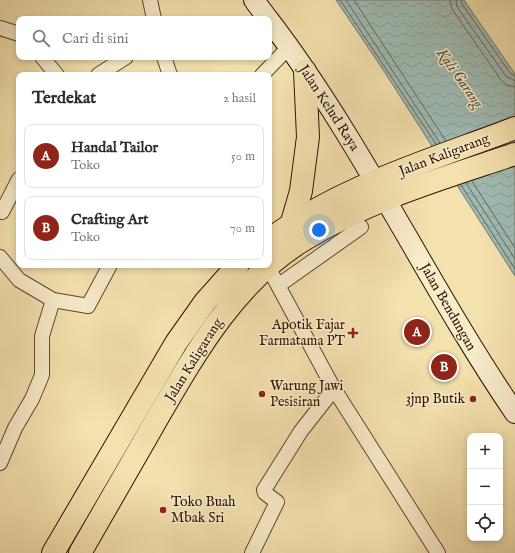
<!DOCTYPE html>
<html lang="id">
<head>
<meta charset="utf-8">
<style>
  body { margin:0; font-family:"IM FELL English",serif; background:#f7f7f7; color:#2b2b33 }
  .controls { position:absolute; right:12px; bottom:12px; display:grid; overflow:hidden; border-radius:8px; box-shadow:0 2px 6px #0003 }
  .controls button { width:36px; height:36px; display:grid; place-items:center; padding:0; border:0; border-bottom:1px solid #e1e1e2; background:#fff; color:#2b2b33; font:20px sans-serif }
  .you { position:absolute; left:319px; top:230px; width:14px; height:14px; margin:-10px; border:3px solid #fff; border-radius:50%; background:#1a73e8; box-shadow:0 0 0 6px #1a73e833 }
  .badge { display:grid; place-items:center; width:26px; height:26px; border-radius:50%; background:#8f2418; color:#fff; font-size:13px; font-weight:700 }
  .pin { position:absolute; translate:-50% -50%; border:2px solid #fff; box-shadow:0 1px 4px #0006 }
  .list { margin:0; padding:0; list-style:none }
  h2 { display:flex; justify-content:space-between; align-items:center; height:52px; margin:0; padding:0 16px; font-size:17px }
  h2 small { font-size:13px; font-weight:400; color:#7c7c81 }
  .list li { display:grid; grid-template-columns:26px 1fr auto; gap:12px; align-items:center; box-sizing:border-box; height:64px; margin:0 8px 8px; padding:0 8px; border:1px solid #e1e1e2; border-radius:8px }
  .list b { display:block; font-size:15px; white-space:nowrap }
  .list p { margin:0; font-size:13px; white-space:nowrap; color:#7c7c81 }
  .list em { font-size:13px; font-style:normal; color:#7c7c81 }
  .icon { flex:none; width:22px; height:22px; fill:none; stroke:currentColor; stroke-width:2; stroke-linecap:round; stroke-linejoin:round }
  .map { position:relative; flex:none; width:515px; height:553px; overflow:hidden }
  .search { position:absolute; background:#fff; box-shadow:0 2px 6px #0003; left:16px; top:16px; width:256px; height:44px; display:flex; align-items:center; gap:10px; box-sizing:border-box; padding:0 14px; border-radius:8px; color:#7c7c81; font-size:15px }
  .panel { position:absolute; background:#fff; box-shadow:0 2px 6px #0003; left:16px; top:72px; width:256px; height:196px; border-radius:8px }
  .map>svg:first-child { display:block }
  .water { fill:url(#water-waves); stroke:#72776c }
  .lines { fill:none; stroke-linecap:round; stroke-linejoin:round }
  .shore { stroke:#66665a; stroke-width:1 }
  .street-casing { stroke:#60442c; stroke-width:16 }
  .secondary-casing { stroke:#2e1000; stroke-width:22 }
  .highway-casing { stroke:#2e1000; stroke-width:24 }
  .street { stroke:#f8ecca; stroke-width:14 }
  .secondary { stroke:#f8ecca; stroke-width:20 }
  .highway { stroke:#f4e2ae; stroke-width:22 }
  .poi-dot { fill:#8f2418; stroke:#f8ecca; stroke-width:1.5 }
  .labels { text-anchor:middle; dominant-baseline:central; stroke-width:3; stroke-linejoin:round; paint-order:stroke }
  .street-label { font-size:14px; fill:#2e1000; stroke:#f8ecca }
  .poi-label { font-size:14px; fill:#2e1000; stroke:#f8ecca; text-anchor:end }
  .water-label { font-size:15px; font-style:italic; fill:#564c3f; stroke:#f8ecca }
</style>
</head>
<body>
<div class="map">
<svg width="515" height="553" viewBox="0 0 515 553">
  <defs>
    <pattern id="water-waves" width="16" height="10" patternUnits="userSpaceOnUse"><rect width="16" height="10" fill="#9fbcb4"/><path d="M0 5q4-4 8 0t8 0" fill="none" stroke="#89a199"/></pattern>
  </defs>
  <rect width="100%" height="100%" fill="#f4e2ae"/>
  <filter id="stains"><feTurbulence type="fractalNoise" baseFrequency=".005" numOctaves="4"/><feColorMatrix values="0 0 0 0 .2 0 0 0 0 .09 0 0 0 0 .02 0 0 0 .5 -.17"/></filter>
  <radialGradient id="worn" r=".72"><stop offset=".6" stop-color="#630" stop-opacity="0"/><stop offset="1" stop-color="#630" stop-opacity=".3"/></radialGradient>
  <path class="water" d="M336,0h128l51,74v202l-131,-205z"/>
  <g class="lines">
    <g class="shore">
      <path d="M340,0l96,144"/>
      <path d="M346,0l94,143"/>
      <path d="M354,0l92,141"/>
      <path d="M450,0l2,9 49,71 6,5 8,2"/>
      <path d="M456,0l1,7 49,69 9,5"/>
      <path d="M461,0l1,4 48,69 5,3"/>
      <path d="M472,181l43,67"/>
      <path d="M466,183l49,76"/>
      <path d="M461,185l54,84"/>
    </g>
    <defs>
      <g id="street">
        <path d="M150,0l4,19"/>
        <path d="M0,28l19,6"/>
        <path d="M42,57l15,18"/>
        <path d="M164,57l6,18"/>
        <path d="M98,75l28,-18"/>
        <path d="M262,75l27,-28"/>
        <path d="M0,211l2,1 17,-33"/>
        <path d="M0,257l19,23 34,20 35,6 22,-41"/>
        <path d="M268,267l66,122 104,164"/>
        <path d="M279,285l82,-58"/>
        <path d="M0,463l15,-35 17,-29 10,-24v-39l11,-36"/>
        <path d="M252,553l25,-51 -12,-9 -1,-3 37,-59 33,-42"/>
      </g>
      <g id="secondary">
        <path d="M254,0l14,19"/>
        <path d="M269,20c94,123 159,266 246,393"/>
      </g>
      <g id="highway">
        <path d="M292,222l9,-31 7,-54 -3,-66"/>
        <path d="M269,240c70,-53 165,-81 246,-112"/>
        <path d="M53,553l123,-210 29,-41 33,-37"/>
        <path d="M80,553c25,-43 49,-86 74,-129 40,-69 81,-143 151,-185 66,-40 139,-61 210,-85"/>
      </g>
    </defs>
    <use href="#street" class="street-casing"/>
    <use href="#secondary" class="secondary-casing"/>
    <use href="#highway" class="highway-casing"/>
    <use href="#street" class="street"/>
    <use href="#secondary" class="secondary"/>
    <use href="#highway" class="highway"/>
  </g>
  <g class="poi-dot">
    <path d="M351 327h4v4h4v4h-4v4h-4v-4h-4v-4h4z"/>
    <circle cx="262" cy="394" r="4"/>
    <circle cx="473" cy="399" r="4"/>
    <circle cx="163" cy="510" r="4"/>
  </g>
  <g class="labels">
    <g class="street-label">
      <text transform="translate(329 108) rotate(57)">Jalan Kelud Raya</text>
      <text transform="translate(444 155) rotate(-21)">Jalan Kaligarang</text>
      <text transform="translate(448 307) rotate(60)">Jalan Bendungan</text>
      <text transform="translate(194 360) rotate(-58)">Jalan Kaligarang</text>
    </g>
    <g class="poi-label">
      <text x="345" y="325">Apotik Fajar<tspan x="345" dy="16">Farmatama PT</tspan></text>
      <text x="270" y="386" text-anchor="start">Warung Jawi<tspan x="270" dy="16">Pesisiran</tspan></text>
      <text x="465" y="399">3jnp Butik</text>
      <text x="171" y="502" text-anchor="start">Toko Buah<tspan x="171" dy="16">Mbak Sri</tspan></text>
    </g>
    <g class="water-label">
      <text transform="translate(460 78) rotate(55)">Kali Garang</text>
    </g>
  </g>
  <rect width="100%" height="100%" filter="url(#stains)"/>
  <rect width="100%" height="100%" fill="url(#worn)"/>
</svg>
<div class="controls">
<button>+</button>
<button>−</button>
<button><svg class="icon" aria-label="locate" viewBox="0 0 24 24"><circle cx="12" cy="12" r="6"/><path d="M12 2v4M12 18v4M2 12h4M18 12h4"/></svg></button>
</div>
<div class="you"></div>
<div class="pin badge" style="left:417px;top:332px">A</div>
<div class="pin badge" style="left:444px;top:367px">B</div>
<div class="search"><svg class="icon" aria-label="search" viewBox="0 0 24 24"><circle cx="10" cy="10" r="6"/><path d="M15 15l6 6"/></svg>Cari di sini</div>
<section class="panel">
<h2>Terdekat<small>2 hasil</small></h2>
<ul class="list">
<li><span class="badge">A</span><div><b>Handal Tailor</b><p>Toko</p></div><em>50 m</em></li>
<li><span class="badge">B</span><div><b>Crafting Art</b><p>Toko</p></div><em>70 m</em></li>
</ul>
</section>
</div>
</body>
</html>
